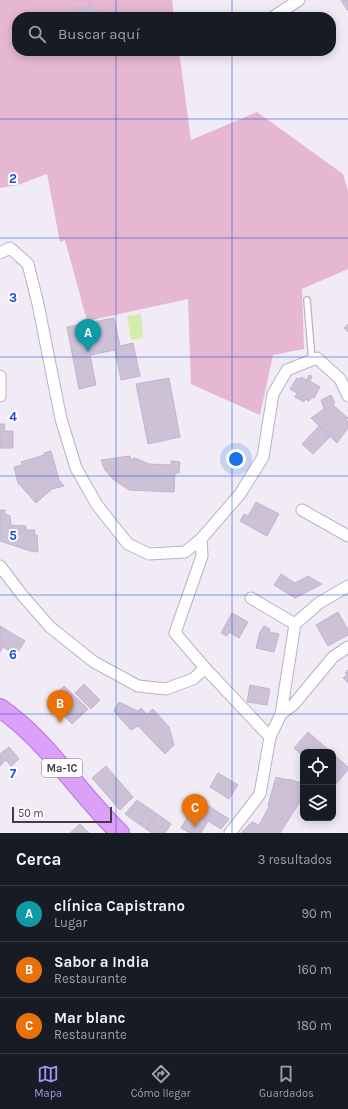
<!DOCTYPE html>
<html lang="es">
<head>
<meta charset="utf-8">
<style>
  body { margin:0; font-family:Karla,sans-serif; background:#20242c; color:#f1f3f6 }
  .controls { position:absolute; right:12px; bottom:12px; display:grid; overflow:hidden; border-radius:8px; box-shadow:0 2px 10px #0003 }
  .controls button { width:36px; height:36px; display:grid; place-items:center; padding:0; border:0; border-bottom:1px solid #363941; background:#171b24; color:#f1f3f6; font:20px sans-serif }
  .scale { position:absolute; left:12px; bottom:10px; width:100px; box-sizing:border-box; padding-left:4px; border:2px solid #423949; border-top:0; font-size:11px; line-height:14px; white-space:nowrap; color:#423949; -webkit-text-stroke:3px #fff; paint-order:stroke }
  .you { position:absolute; left:236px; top:459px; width:14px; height:14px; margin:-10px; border:3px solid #fff; border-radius:50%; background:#1a73e8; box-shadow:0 0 0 6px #1a73e833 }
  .badge { display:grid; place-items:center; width:26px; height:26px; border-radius:50%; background:#a198f2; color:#fff; font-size:13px; font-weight:700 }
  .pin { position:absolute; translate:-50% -33px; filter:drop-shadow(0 1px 2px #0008) }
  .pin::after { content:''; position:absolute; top:21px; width:14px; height:12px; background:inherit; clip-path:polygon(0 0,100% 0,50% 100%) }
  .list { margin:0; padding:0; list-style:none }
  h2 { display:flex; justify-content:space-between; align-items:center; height:52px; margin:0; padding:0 16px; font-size:17px }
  h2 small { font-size:13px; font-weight:400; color:#9ea1a6 }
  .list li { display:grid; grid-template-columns:26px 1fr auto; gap:12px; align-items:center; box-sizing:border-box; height:56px; padding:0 16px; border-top:1px solid #363941 }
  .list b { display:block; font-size:15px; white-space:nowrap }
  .list p { margin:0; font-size:13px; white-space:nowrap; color:#9ea1a6 }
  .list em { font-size:13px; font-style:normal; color:#9ea1a6 }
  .icon { flex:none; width:22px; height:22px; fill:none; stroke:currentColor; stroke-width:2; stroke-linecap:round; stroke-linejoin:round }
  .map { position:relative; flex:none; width:348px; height:833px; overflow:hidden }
  .search { position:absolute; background:#171b24; box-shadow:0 2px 10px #0003; left:12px; right:12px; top:12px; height:44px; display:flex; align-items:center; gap:10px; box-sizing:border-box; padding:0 14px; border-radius:16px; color:#9ea1a6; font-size:15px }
  .sheet { height:220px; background:#171b24 }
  nav { display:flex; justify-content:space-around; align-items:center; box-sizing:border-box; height:56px; border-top:1px solid #363941; background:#171b24; font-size:11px; color:#9ea1a6 }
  nav a { display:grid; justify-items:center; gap:2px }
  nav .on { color:#a198f2 }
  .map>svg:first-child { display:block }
  .green { fill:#e6b7d2 }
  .water { fill:#d5edac }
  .building { fill:#cdc1d6; stroke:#c4b4d0 }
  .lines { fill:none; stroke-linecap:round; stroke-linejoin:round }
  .lane-casing { stroke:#bcb1c3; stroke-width:8 }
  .street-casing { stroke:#bcb1c3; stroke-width:13 }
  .primary-casing { stroke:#b970de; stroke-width:20 }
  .lane { stroke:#fff; stroke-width:5.5 }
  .street { stroke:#fff; stroke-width:11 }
  .primary { stroke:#dca0f9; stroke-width:18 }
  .grid { fill:none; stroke:#1d4ed8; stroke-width:1; stroke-opacity:0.55 }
  .labels { text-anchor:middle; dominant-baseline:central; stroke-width:4; stroke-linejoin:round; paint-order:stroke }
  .shield { fill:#fff; stroke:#7b7480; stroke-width:1 }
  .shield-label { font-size:11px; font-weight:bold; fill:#423949 }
  .grid-label { font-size:13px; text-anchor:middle; font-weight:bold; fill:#1d4ed8; stroke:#fff; stroke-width:4; stroke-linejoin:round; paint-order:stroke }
</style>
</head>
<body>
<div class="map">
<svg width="348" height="833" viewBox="0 0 348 833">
  <rect width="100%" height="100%" fill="#f1ebf5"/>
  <path class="green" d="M0,0h172l2,17h-157v34h162l12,89 66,-28 86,62 5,17v78l-46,20 2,60 -31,6 -13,60 -69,-31 -3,-85 -101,22 -22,-81 -5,2 -13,-68 -29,11 -18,3z"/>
  <path class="water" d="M141,314l2,24 -12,2 -4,-24z"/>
  <g class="building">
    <path d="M341,0h7v10h-1z"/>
    <path d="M91,5l5,9 8,-5 4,8h-47l-1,-1 16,-10 3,6z"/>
    <path d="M114,318l6,28 13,-3 7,33 -19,4 -6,-30 -25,5 6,30 -17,4 -12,-62z"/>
    <path d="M348,324v8l-4,-4z"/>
    <path d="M309,375l3,1 -2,5 10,6 -6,11 -2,-1 -3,4 -4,-2 -1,3 -9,-5 2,-4 -7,-4 7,-11 3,1 1,-2 6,3z"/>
    <path d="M169,378l11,59 -32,7 -12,-60z"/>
    <path d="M331,395l4,8 -2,2 15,13 -2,2 2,2v6l-11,15 -26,-25 13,-9 -3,-9z"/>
    <path d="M0,424h5l-1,7h9v17h-13z"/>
    <path d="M319,426l11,11 -17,17 -11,-10z"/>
    <path d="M51,451l8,29 5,6 -12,3 -16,14 -18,-20 -4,-16 8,-2 -1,-3 23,-7v-2z"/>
    <path d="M130,456l1,4 4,-2 14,6 22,1v-4l9,1 -1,11h-4l-1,19 -45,-2 -15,-10 -9,-10 -4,-10z"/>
    <path d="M256,502l23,12 -12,22 -27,-15 4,-7 4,2z"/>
    <path d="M0,510h5v4l5,2 1,9 15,1v4h9l-1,4 3,1 1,17 -8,-1 -30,-10z"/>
    <path d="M281,574l14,9 13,-7 14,8 -27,14 -21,-13z"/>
    <path d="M338,612l10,18v5l-20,11 -12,-21z"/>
    <path d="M232,613l16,9 -9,16 -10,-6 -2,4 -6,-3z"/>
    <path d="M0,626l25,15 -9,14 -13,-8 -3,5z"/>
    <path d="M264,626l6,3 -1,3 10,2 -5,18 -18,-4 4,-16z"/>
    <path d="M348,670v13l-5,-5 4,-3 -2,-2z"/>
    <path d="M84,684l16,16 -9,9 -16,-16z"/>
    <path d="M250,685l20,4 -3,16 -20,-3z"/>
    <path d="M64,686l24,23 -16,15 -23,-23z"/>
    <path d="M119,702l19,9 3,-3 6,6 6,-5 16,18 5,18 -9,9 -27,-28 -7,4 -17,-19z"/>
    <path d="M308,732l23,20h-28v4l-9,-8z"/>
    <path d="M9,747l10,12 -8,7 -5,-6 -6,6v-12z"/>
    <path d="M333,754l15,13v3l-13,15 -2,-2z"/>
    <path d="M106,766l27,31 -13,13 -28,-32z"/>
    <path d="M218,773l20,12 -9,14 -19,-12z"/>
    <path d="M276,777l12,3 1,-1 14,5v13l-23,36h-39l11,-11 7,3 10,-18 -1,-2z"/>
    <path d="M198,799l31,20 -8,10 -13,-8 -7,12h-11l-9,-5z"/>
    <path d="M137,800l20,14 -11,15 -21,-15z"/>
    <path d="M157,814l14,10 -6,9h-13l-6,-4z"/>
    <path d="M80,824l9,9h-19z"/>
  </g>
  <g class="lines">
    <defs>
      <path id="lane" d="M307,300l5,61"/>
      <g id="street">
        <path d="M273,17l26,-17"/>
        <path d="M0,253l10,-5 18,16 10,40 23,115 15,49 21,37 31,39 21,10 36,-2 16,-13 39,-45 23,-37 10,-63 14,-24 30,-12 23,21 8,17"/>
        <path d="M0,376v20"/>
        <path d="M302,510l46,26"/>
        <path d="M201,539l1,17 -27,77 30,35 65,69"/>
        <path d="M0,566l23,30 27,31 44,35 44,24 28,3 27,-10 12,-11"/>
        <path d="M251,598l44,26"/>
        <path d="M281,714l13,-10 39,-47 15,-10"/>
        <path d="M230,833l30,-39 10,-57 11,-23 14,-90 24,-21 29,-17"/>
      </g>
      <path id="primary" d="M0,708c48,33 78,85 120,125"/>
    </defs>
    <use href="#lane" class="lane-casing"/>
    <use href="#street" class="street-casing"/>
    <use href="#primary" class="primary-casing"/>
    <use href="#lane" class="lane"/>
    <use href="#street" class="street"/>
    <use href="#primary" class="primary"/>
  </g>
  <path class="grid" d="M116,0v17M232,0v17M116,51v782M232,51v782M0,119h348M0,238h348M0,357h348M0,476h348M0,595h348M0,714h348"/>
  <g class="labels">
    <rect class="shield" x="42" y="759" width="40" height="18" rx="3"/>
    <g class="shield-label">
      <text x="62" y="768">Ma-1C</text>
    </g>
  </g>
  <g class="grid-label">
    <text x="13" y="183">2</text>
    <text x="13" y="302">3</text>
    <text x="13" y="421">4</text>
    <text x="13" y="540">5</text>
    <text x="13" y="659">6</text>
    <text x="13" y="778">7</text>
  </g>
</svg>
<div class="controls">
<button><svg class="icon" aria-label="locate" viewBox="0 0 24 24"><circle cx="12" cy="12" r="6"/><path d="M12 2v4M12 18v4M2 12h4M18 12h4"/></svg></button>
<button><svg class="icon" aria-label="layers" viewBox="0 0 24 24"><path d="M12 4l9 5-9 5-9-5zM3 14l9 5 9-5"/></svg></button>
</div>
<div class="scale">50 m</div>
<div class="you"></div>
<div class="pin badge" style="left:88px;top:352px;background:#0f9aa8">A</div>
<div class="pin badge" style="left:60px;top:723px;background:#e8710a">B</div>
<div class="pin badge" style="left:195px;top:827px;background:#e8710a">C</div>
<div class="search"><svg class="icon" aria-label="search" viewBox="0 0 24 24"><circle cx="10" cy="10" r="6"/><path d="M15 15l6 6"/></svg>Buscar aquí</div>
</div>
<section class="sheet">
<h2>Cerca<small>3 resultados</small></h2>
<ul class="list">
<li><span class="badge" style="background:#0f9aa8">A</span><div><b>clínica Capistrano</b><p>Lugar</p></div><em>90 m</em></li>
<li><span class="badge" style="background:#e8710a">B</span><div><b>Sabor a India</b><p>Restaurante</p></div><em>160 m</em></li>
<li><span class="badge" style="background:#e8710a">C</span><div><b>Mar blanc</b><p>Restaurante</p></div><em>180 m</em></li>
</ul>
</section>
<nav>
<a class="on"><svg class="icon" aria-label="map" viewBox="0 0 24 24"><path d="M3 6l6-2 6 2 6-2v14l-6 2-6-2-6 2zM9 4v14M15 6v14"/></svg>Mapa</a>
<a><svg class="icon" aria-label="directions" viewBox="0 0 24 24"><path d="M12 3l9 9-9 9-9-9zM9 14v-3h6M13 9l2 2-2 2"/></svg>Cómo llegar</a>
<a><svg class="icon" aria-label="saved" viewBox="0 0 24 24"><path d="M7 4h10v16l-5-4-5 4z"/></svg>Guardados</a>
</nav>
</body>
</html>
